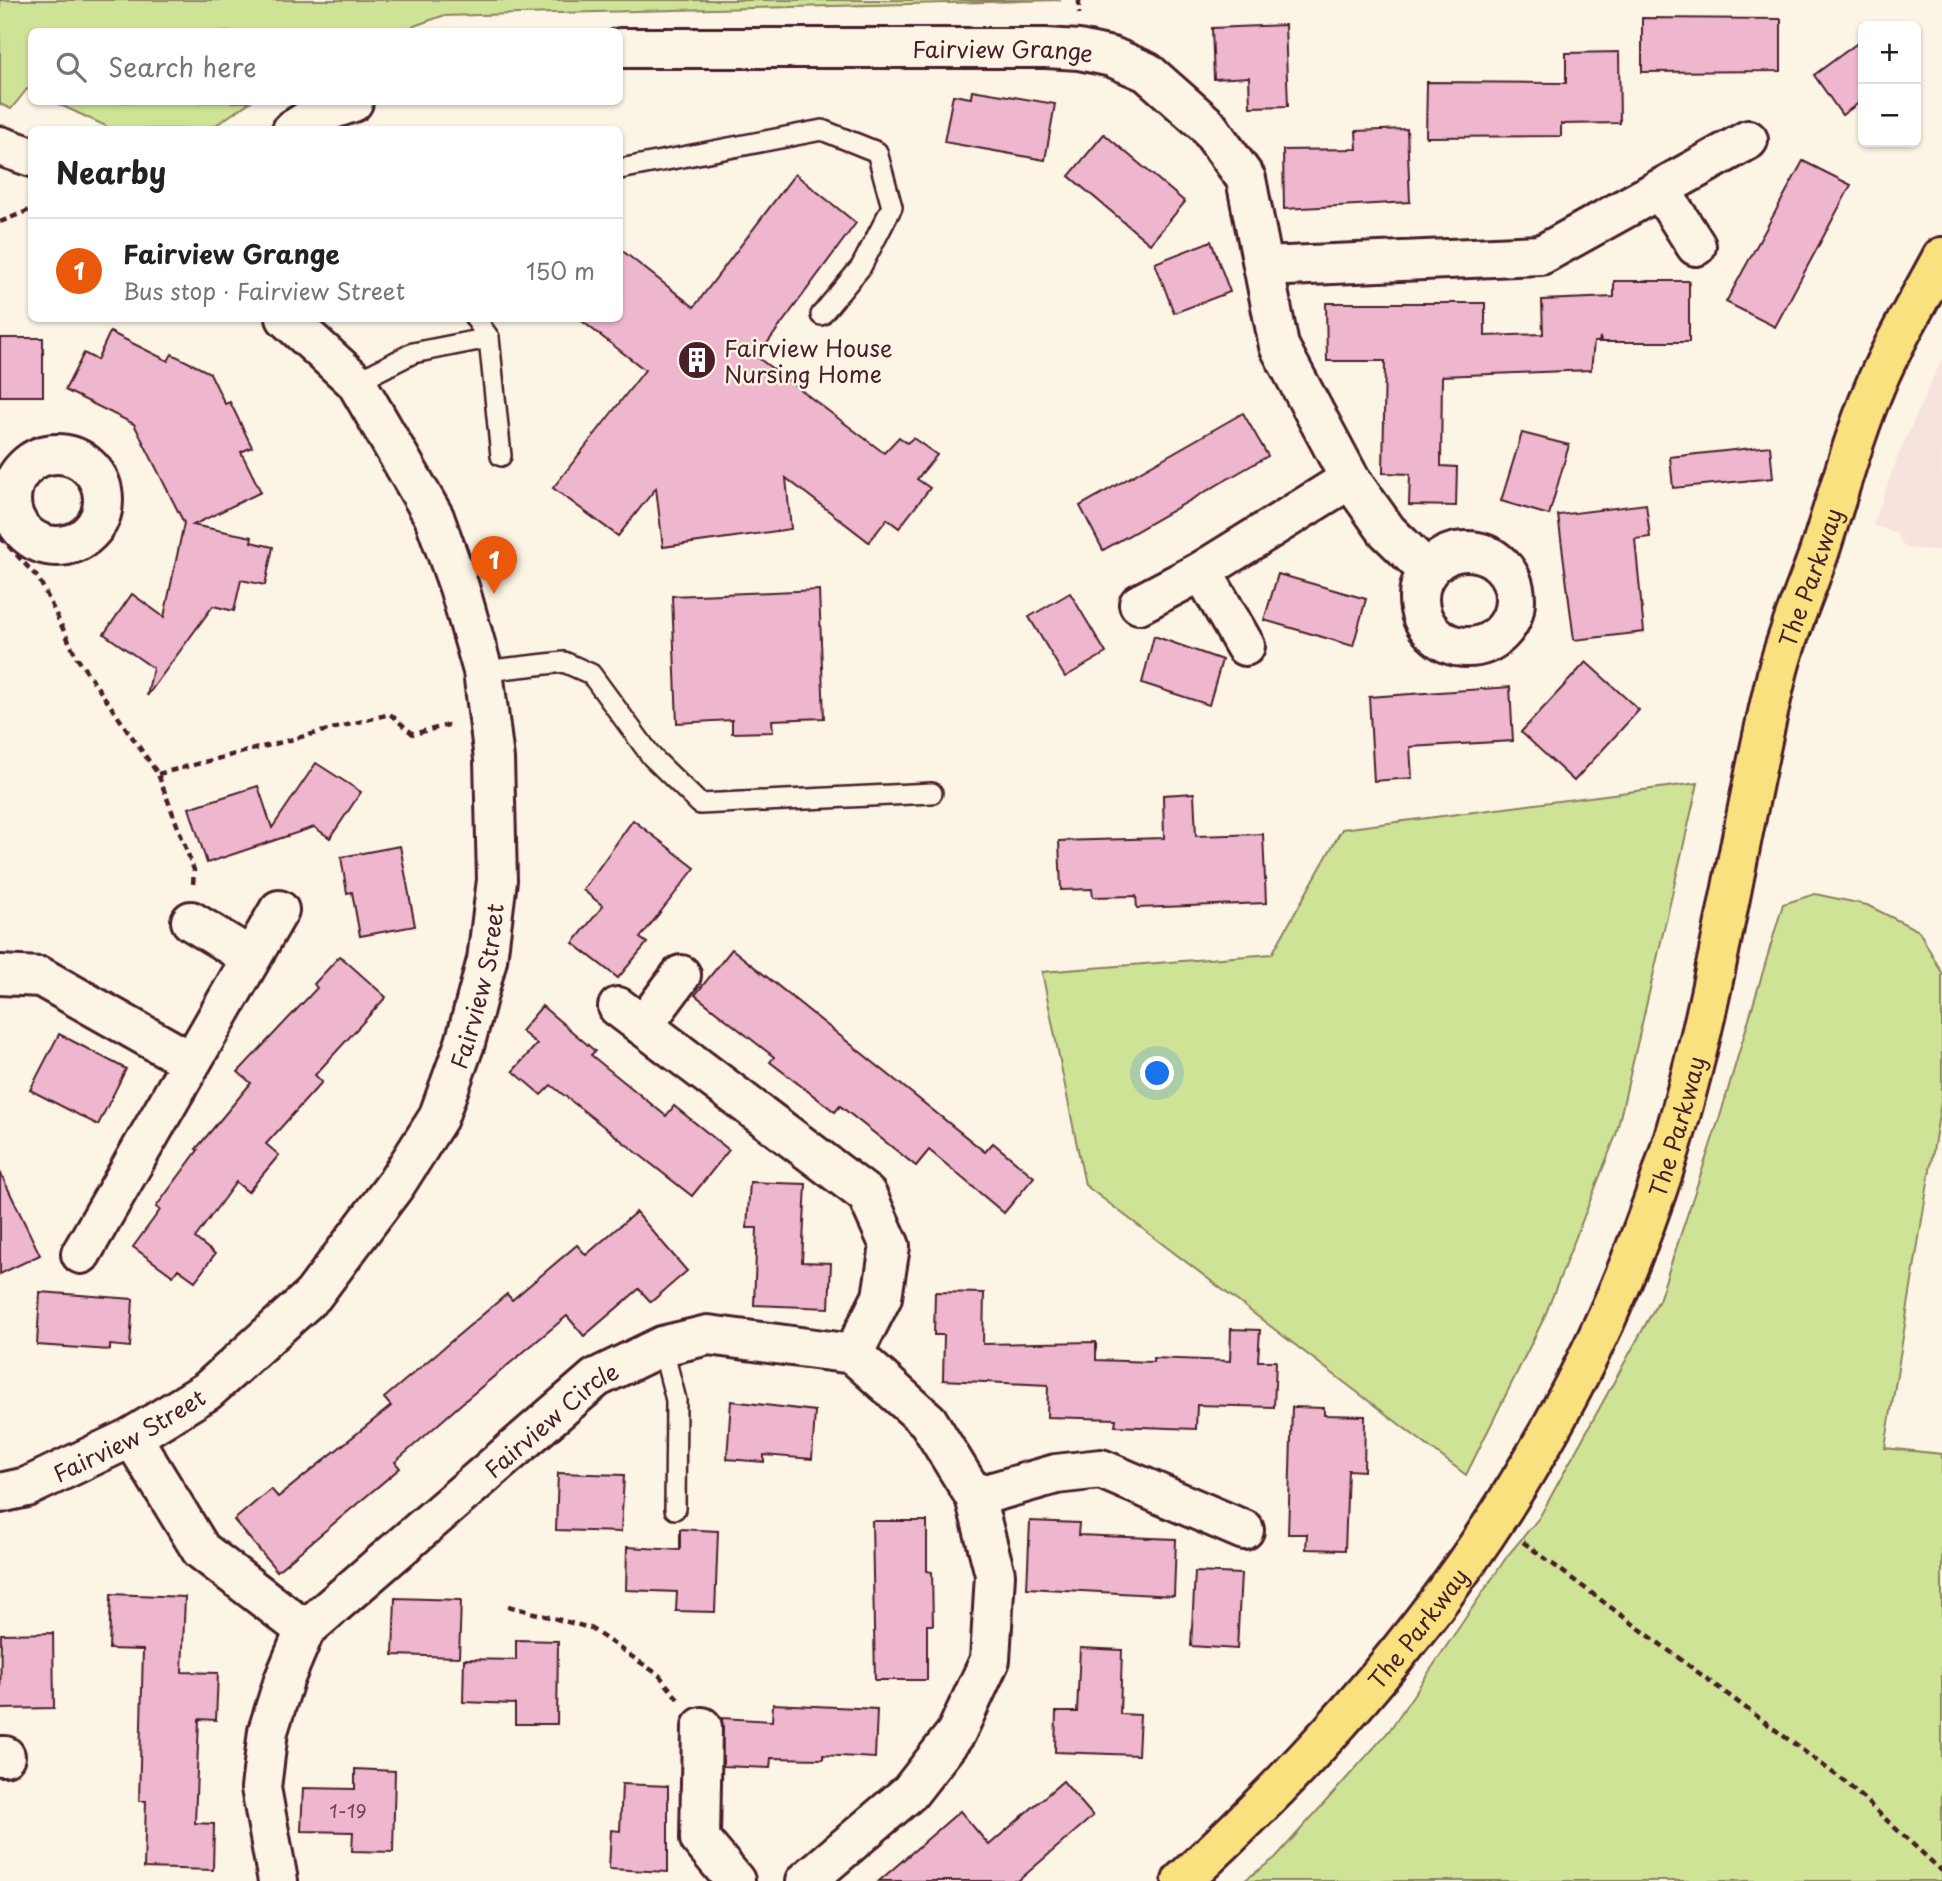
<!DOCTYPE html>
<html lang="en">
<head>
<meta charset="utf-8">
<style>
  body { margin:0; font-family:"Playpen Sans",sans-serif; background:#f2f2f2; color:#222 }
  .controls { position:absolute; right:21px; top:21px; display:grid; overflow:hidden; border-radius:10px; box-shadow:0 2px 5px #0004 }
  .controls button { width:63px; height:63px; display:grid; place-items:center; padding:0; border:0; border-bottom:2px solid #e0e0e0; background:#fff; color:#222; font:35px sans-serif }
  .you { position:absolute; left:1158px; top:1074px; width:24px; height:24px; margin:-18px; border:5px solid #fff; border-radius:50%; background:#1a73e8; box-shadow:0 0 0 10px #1a73e833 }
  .badge { display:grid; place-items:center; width:46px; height:46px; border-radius:50%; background:#ea580c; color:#fff; font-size:23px; font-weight:700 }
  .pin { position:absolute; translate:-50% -58px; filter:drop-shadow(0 2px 4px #0008) }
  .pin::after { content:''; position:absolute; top:37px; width:24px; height:21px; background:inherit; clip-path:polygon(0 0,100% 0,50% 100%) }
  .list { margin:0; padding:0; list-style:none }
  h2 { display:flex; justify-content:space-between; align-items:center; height:91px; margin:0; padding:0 28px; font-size:30px }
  h2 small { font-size:23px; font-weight:400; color:#767676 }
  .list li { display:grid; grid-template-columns:46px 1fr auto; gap:21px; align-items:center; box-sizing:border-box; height:105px; padding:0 28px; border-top:2px solid #e0e0e0 }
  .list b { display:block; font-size:26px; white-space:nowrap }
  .list p { margin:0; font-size:23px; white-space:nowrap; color:#767676 }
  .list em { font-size:23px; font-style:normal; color:#767676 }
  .icon { flex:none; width:38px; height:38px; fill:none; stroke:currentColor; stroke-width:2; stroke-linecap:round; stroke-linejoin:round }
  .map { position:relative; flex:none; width:1942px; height:1881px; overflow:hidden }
  .search { position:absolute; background:#fff; box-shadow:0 2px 5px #0004; left:28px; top:28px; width:595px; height:77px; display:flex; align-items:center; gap:18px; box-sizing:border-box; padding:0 24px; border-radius:10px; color:#767676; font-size:26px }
  .panel { position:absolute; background:#fff; box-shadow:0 2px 5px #0004; left:28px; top:126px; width:595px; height:196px; border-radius:10px }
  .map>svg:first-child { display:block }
  .built { fill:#f8e2de }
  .green { fill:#cfe397; stroke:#8c8161; stroke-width:2 }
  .building { fill:#efb7ce; stroke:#4a1f2b; stroke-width:2 }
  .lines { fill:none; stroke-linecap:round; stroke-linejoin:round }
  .lane-casing { stroke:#4a1f2b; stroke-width:24 }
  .street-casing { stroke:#4a1f2b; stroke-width:44 }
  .secondary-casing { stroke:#4a1f2b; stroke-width:44 }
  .primary-casing { stroke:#4a1f2b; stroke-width:44 }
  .path { stroke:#4a1f2b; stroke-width:4.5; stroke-dasharray:7 5; stroke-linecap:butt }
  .lane { stroke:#fcf5e5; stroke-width:19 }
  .street { stroke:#fcf5e5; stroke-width:38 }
  .secondary { stroke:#fcf5e5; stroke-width:38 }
  .primary { stroke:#fae180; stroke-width:38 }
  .labels { text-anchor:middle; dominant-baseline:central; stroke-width:5; stroke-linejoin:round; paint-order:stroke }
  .number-label { font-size:19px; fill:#734554 }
  .street-label { font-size:23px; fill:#4a1f2b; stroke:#fcf5e5 }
  .poi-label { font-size:23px; fill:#4a1f2b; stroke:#fcf5e5; text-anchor:start }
</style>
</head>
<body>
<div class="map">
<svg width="1942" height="1881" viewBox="0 0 1942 1881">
  <rect width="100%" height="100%" fill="#fcf5e5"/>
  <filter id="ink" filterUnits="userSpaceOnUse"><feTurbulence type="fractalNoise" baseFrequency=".0143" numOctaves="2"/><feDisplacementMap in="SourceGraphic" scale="14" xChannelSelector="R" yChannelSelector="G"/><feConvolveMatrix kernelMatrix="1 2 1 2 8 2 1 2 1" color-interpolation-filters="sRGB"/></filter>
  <g filter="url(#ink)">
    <path class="built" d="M1942,358v193l-37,-3 -9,-15 -23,-8 26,-72z"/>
    <g class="green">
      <path d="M0,0h1061l-619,16 -45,16h-365l-1,59 -4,-2 -16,20 -11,-5z"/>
      <path d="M54,102h196l-40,27h-103l-1,-3z"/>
      <path d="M1698,783l-82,352 -72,183 -78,157 -381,-290 -43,-213 230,-18 70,-125z"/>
      <path d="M1815,894l52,11 52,26 23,42v123l-57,352 57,6v427h-698l31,-23 114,-127 119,-176 31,-37 120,-218 62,-187 62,-209z"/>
    </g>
    <g class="building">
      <path d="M1642,18l139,1v52l-139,1z"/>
      <path d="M1285,25l3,81 -38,1 -1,-30 -35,2 -2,-51z"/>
      <path d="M1863,39v61l-21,15 -28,-40z"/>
      <path d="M1619,52l1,71 -59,1v12l-135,1 1,-55 139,1v-30z"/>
      <path d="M972,90l83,14 -10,56 -101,-18 9,-47 18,3z"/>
      <path d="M1407,129l3,73 -126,7 -1,-59 74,-1 -1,-18z"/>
      <path d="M1104,134l81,68 -35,42 -81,-68z"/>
      <path d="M1803,161l48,24 -76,142 -49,-25z"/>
      <path d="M795,174l61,49 -99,134 127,96 15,-16 8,6 6,-5 24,17 -20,24 13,9 -31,40 -12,-9 -18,23 -83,-64 5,51 -128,18 -7,-59 -38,48 -65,-48 92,-118 -67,-52h42v-69l74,58z"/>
      <path d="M1211,241l19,51 -56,21 -19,-50z"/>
      <path d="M1614,281h75v61h-88l-1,-5 -1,5h-5l-3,28 -149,6 -1,90 16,1 -1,39 -47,-1 1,-31 -27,-1 2,-112h-58l-1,-58h159v33l58,-2 -1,-34 72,-3z"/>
      <path d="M110,332l58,29 4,-7 38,19 15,31 5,-2 22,45 -11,5 20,40 -68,33 59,12 -1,5 22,5 -8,38 -24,-5 -7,31 -21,-5 -66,90 6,-28 -49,-34 28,-40 32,23 20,-94 -50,-99 -69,-34 19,-37 13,7z"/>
      <rect x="0" y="338" width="43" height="58"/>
      <path d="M1243,413l25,43 -165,94 -23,-44z"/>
      <path d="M1522,433l47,12 -20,70 -48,-14z"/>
      <path d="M1770,446l3,32 -100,10 -3,-31z"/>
      <path d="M1646,504l4,33 -15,2 9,93 -70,8 -16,-125z"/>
      <path d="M1278,574l88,25 -13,47 -89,-26z"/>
      <path d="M819,590l5,128 -52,2 1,12 -41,1v-13l-55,3 -5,-127z"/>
      <path d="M1070,593l36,60 -41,24 -36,-60z"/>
      <path d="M1154,636l68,24 -13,45 -67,-22z"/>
      <path d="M1586,662l53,48 -65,71 -53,-49z"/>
      <path d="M1510,687l3,54 -103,6 2,31 -38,3 -5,-84z"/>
      <path d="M316,763l45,29 -31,46 -16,-11 -107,36 -18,-55 69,-22 14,42z"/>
      <path d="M1194,793l2,43 67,-2 3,69 -129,5 -1,-12 -43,1 -1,-8 -31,1 -2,-49 105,-3 -1,-43z"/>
      <path d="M633,820l62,48 -55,70 7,5 -29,35 -45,-35 30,-37 -20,-16z"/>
      <path d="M400,846l15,80 -55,10 -8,-44 -5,1 -6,-36z"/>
      <path d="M732,949l253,203 8,-9 41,34 -30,36 -75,-63 -13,16 -76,-60 -5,6 -65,-50 4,-5 -79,-62z"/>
      <path d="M340,956l46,41 -71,78 7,7 -56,62 13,11 -31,37 -12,-10 -41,56 20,16 -20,27 -17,-12 -5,7 -40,-29 27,-37 -4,-3 42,-57 -2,-1 55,-66 -13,-11 79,-84 -3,-4z"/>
      <path d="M542,1006l53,45 -4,4 75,61 8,-10 55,44 -37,46 -141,-111 -10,10 -28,-24 24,-27 -16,-13z"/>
      <path d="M59,1034l67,35 -28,56 -68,-35z"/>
      <path d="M0,1172l40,83 -40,19z"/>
      <path d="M750,1182l56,2 -4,78 29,1 -2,45 -75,-3 3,-77h-10z"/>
      <path d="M636,1212l51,59 -36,31 -12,-13 -55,47 -17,-20 -99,82 -73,64 5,6 -123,103 -43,-51 37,-31 7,8 113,-91 -7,-8 123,-104 5,6 65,-55 9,10z"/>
      <path d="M40,1292l93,7 -3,48 -20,-2v5l-73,-5z"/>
      <path d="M935,1292l49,1 -1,51 113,-2v18l57,2v-4l77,3 1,-32 29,1 -2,31h18l-2,46 -77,-2 -1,24 -81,-3 1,-7 -69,-2 1,-32 -105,-5 1,-45h-10z"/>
      <path d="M731,1401l84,10 -3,48 -48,-4v7l-37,-3z"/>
      <path d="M1292,1407l32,1v7l41,1 -1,55 -16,-1 -3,80 -39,-1 1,-15h-19z"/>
      <path d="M558,1473l66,2 -3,57 -65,-2z"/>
      <path d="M872,1521h55v50l5,1 1,53h-6v55h-52z"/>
      <path d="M1030,1521l49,2 -1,12 98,4 -2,57 -147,-8z"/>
      <path d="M680,1529l38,2 -3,81 -39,-1 1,-19 -51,-2 1,-43 53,3z"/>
      <path d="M1195,1572l46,2 -4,75 -46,-3z"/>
      <path d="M111,1594l74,3 -3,75 36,1 -2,47 -17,-1 -4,104 19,1 -1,46 -69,-2 2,-67h-7l4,-151 -34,-1z"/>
      <path d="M395,1598l66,2 -2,57 -66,-2z"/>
      <path d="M53,1633l1,75 -54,1 1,-75z"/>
      <path d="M516,1640l42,1 -1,83h-42v-20l-52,-2 1,-43 52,1z"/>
      <path d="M1080,1648l42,2 -2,64 20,1 -2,40 -83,-3 1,-40h21z"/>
      <path d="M773,1704l104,5 -2,49 -52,-3v4l-52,-1 -1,10 -47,-2 -1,-48 50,3z"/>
      <path d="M355,1769l40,2 -2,81 -41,-1 1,-19 -52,-1 2,-43 52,1z"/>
      <path d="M1063,1781l30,35 -75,65h-139l81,-70 29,34z"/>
      <path d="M622,1784l46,2v86l-59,-3 2,-39 9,1z"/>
    </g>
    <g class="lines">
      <defs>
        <g id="lane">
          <path d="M620,169l202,-39 55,22 15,55 -31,60 -40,48"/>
          <path d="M475,318l14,20 12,118"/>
          <path d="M356,382l57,-29 76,-15"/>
          <path d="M483,671l81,-9 27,12 61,83 48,47 232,-11"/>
          <path d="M662,1346l14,54 -1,109"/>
        </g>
        <g id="street">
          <path id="s1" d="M620,48h426l33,2 33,7 35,15 60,53 39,54 33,167 71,133 37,52 41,40"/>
          <path d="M292,130l24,-15 37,-13"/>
          <path d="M1660,189l36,57"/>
          <path d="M1264,267l277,-12 207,-115"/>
          <circle cx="57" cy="500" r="46"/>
          <circle cx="1467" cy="599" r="48"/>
          <path d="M1202,571l43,75"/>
          <path d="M1139,604l63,-33 148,-92"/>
          <path d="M191,921l59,36"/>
          <path d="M0,975l41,2 149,84"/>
          <path d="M618,1007l249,188 23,51 -8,51 -29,57"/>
          <path d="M643,1026l38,-51"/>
          <path d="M81,1254l198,-344"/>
          <path d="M132,1437l69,113 104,80"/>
          <path d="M975,1497l81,-23 45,-5 143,61"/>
          <path d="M702,1727l-2,112 35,42"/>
          <path d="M0,1756h5"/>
          <path id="s2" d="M278,1881l-17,-93 7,-57 16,-51 21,-50 291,-252 66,-32 46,-11 145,19 75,67 47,76 20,77 -5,86 -34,73 -46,59 -104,89"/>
        </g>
        <g id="secondary">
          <path d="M0,146l32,11"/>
          <path id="s3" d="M0,1493l27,-6 105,-50 75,-46 106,-96 83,-111 42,-66 27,-75 22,-83 10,-80 -3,-121 -11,-88 -24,-84 -25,-70 -78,-135 -70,-64"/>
        </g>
        <g id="primary">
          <path id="s4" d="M1182,1881c213,-196 379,-412 474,-688 58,-168 79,-346 121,-519 10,-41 28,-81 42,-121 19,-58 35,-118 59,-174 18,-42 43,-82 64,-122"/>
        </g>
      </defs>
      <use href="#lane" class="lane-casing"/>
      <use href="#street" class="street-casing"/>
      <use href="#secondary" class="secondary-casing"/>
      <use href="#primary" class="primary-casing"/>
      <g class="path">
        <path d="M1079,0v14"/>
        <path d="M0,222l32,-13"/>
        <path d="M0,537l39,42 38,79 81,116 36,96 -1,15"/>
        <path d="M158,774l232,-60 23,20 39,-10"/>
        <path d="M1523,1542l321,239 98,90"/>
        <path d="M508,1606l82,22 69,47 19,24"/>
      </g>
      <use href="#lane" class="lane"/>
      <use href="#street" class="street"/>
      <use href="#secondary" class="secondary"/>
      <use href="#primary" class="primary"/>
    </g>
  </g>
  <defs>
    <symbol id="building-disc" viewBox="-11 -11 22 22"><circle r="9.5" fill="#4a1f2b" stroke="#fcf5e5"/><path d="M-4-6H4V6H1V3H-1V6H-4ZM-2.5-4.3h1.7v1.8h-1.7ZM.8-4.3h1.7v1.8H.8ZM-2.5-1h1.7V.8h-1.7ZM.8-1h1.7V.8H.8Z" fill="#fff"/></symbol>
  </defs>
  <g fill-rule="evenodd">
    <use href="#building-disc" x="675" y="338" width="44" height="44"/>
  </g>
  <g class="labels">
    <g class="number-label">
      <text x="348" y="1810">1-19</text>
    </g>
    <g class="street-label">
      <text stroke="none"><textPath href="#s1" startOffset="383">Fairview Grange</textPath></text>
      <text stroke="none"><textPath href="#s4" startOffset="1480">The Parkway</textPath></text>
      <text stroke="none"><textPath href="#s3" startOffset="730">Fairview Street</textPath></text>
      <text stroke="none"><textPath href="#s4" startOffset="914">The Parkway</textPath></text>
      <text stroke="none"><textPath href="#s2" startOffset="584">Fairview Circle</textPath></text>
      <text stroke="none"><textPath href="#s3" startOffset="142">Fairview Street</textPath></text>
      <text stroke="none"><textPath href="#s4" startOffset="346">The Parkway</textPath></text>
    </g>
    <g class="poi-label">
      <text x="724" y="347">Fairview House<tspan x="724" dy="26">Nursing Home</tspan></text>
    </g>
  </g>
</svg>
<div class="controls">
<button>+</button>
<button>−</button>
</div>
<div class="you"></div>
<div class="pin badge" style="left:494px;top:594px">1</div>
<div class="search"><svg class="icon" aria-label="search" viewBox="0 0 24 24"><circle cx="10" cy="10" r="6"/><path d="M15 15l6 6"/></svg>Search here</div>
<section class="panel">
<h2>Nearby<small></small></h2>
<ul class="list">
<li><span class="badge">1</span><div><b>Fairview Grange</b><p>Bus stop · Fairview Street</p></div><em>150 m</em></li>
</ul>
</section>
</div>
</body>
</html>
